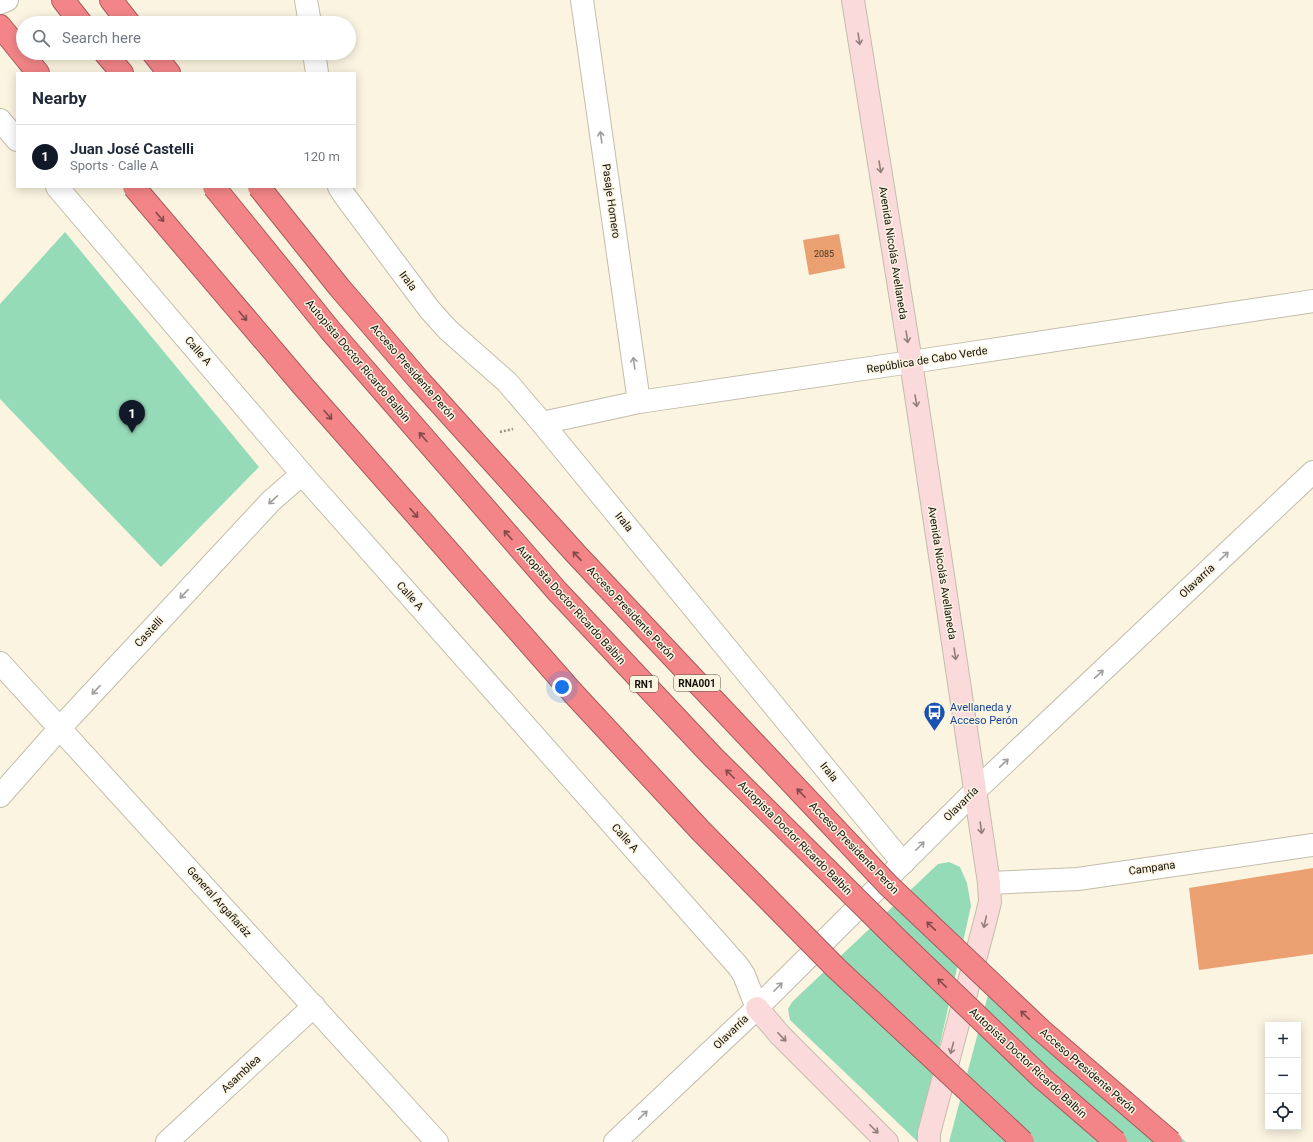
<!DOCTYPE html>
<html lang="en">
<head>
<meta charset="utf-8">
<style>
  body { margin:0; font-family:Roboto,sans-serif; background:#f2f2f3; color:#1f2937 }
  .controls { position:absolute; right:12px; bottom:12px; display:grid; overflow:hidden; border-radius:0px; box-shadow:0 2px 10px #0003 }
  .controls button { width:36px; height:36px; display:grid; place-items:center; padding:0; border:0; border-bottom:1px solid #e0e1e3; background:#fff; color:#1f2937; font:20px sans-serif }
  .you { position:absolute; left:562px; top:687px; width:14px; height:14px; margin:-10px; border:3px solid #fff; border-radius:50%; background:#1a73e8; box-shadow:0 0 0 6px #1a73e833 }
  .badge { display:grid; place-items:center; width:26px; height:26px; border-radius:50%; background:#111827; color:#fff; font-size:13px; font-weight:700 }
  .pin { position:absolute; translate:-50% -33px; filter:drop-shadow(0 1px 2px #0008) }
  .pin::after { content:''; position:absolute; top:21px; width:14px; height:12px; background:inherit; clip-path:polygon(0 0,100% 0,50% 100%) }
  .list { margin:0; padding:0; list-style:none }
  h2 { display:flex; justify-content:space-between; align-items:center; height:52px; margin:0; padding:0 16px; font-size:17px }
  h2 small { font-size:13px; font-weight:400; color:#747a83 }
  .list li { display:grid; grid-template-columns:26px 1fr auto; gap:12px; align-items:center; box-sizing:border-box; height:64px; padding:0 16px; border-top:1px solid #e0e1e3 }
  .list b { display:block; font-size:15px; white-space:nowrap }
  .list p { margin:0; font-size:13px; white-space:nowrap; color:#747a83 }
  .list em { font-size:13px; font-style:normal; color:#747a83 }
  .icon { flex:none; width:22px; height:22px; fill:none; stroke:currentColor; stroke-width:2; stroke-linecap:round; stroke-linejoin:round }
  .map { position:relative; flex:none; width:1313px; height:1142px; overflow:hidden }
  .search { position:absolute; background:#fff; box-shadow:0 2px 10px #0003; left:16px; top:16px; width:340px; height:44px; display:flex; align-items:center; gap:10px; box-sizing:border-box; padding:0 14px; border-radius:22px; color:#747a83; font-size:15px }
  .panel { position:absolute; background:#fff; box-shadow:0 2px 10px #0003; left:16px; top:72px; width:340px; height:116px; border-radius:0px }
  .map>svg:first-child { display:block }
  .green { fill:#96dbb8 }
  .building { fill:#eba071 }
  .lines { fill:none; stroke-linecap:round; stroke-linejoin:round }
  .minor-casing { stroke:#c3bdab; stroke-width:24 }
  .secondary-casing { stroke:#c3bdab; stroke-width:24 }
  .motorway-casing { stroke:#a45c5c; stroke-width:24 }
  .path { stroke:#969183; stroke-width:2.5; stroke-dasharray:2 2; stroke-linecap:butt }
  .minor { stroke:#fff; stroke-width:22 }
  .secondary { stroke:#fbdadb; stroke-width:22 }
  .motorway { stroke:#f38588; stroke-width:22 }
  .motorway-bridge-casing { stroke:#a45c5c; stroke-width:24; stroke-linecap:butt }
  .motorway-bridge { stroke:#f38588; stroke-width:22 }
  .oneway { stroke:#927f7c }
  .oneway2 { stroke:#a09f9d }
  .oneway3 { stroke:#824a48 }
  .labels { text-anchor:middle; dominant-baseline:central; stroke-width:3; stroke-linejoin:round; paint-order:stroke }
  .number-label { font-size:9px; fill:#483423 }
  .shield { fill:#fbf4e1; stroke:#58544a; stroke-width:1 }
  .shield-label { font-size:10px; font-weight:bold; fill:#121009 }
  .street-label { font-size:11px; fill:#121009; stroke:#fbf4e1 }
  .transit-label { font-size:11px; fill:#164399; stroke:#fbf4e1; text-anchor:start }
</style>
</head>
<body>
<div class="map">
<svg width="1313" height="1142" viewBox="0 0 1313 1142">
  <rect width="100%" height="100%" fill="#fbf4e1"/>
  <g class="green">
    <path d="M65,232l194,235 -98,100 -161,-168v-95z"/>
    <path d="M949,862l11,5 7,16 4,23 -53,236 -128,-122 -2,-11 4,-7 146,-138z"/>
    <path d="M993,976l193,166h-237z"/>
  </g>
  <g class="building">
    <path d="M839,234l6,34 -36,7 -6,-35z"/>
    <path d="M1313,868v86l-114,16 -10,-82z"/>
  </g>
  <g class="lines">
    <defs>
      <g id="minor">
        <path d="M306,0l4,23"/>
        <path d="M582,0l57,402"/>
        <path d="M0,3l7,-3"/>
        <path d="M314,53l3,20"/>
        <path d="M0,120l17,20"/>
        <path d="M57,187l245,287 436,492 6,9 13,33"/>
        <path d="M339,187l5,8 86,115 18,20 59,52 35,41 361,440"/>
        <path d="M542,423l97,-21 272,-40 402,-61"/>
        <path d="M0,663l437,479"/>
        <path d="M0,796l60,-68 211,-227 31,-27"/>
        <path d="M989,883l89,-4 235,-34"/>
        <path d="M167,1142l147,-136"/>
        <path d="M615,1142l142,-134 219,-218 337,-318"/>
      </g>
      <g id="secondary">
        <path d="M853,0l58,362 78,521 1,19 -5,20 -56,211v9"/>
        <path d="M757,1008l23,27 107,107"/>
      </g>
      <g id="motorway">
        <path d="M63,0l18,23"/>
        <path d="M111,0l18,23"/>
        <path d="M0,26l38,47"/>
        <path d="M105,53l17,20"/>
        <path d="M153,53l16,20"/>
      </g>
    </defs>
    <use href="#minor" class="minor-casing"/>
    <use href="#secondary" class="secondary-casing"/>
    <use href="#motorway" class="motorway-casing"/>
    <path class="path" d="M500,432l13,-3"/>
    <use href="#minor" class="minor"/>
    <use href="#secondary" class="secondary"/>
    <use href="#motorway" class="motorway"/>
    <defs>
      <g id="motorway-bridge">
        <path d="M134,187l169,199 270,307 127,137 137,139 186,173"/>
        <path d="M214,187l116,143 227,261 156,166 184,182 146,140 73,63"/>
        <path d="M259,187l80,100 79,92 158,175 312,331 153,145 130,112"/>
      </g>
    </defs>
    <use href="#motorway-bridge" class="motorway-bridge-casing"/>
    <use href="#motorway-bridge" class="motorway-bridge"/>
  </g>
  <defs><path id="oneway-shaft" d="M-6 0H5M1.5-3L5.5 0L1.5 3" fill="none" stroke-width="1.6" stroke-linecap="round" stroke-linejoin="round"/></defs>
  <g class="oneway">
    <use href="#oneway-shaft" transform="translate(859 39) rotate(81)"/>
    <use href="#oneway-shaft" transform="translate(880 167) rotate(81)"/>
    <use href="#oneway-shaft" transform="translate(907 337) rotate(81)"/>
    <use href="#oneway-shaft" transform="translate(916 401) rotate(81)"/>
    <use href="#oneway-shaft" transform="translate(955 654) rotate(81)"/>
    <use href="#oneway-shaft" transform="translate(981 828) rotate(82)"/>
    <use href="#oneway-shaft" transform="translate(985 922) rotate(103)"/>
    <use href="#oneway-shaft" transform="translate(782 1037) rotate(46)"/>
    <use href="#oneway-shaft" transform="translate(952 1048) rotate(105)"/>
    <use href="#oneway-shaft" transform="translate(874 1129) rotate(45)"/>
  </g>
  <g class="oneway2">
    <use href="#oneway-shaft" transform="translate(601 137) rotate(-98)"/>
    <use href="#oneway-shaft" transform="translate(634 363) rotate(-98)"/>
    <use href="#oneway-shaft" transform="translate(273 500) rotate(137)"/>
    <use href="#oneway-shaft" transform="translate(1224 556) rotate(-43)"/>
    <use href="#oneway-shaft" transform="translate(184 594) rotate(133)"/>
    <use href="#oneway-shaft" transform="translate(1099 674) rotate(-43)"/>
    <use href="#oneway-shaft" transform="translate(96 690) rotate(133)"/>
    <use href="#oneway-shaft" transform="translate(1004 763) rotate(-43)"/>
    <use href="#oneway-shaft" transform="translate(920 846) rotate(-45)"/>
    <use href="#oneway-shaft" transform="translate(778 987) rotate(-45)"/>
    <use href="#oneway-shaft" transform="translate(643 1115) rotate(-44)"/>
  </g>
  <g class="oneway3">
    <use href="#oneway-shaft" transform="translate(160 217) rotate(50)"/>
    <use href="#oneway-shaft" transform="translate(243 316) rotate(50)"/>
    <use href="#oneway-shaft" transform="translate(328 415) rotate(49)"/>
    <use href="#oneway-shaft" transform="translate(423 437) rotate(-131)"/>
    <use href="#oneway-shaft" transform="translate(414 513) rotate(49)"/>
    <use href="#oneway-shaft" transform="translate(508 535) rotate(-131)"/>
    <use href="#oneway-shaft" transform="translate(577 556) rotate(-133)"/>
    <use href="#oneway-shaft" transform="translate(730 774) rotate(-135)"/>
    <use href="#oneway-shaft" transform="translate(801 793) rotate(-134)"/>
    <use href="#oneway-shaft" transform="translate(931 926) rotate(-136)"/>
    <use href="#oneway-shaft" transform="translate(942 983) rotate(-136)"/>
    <use href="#oneway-shaft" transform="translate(1025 1015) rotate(-136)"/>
  </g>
  <defs>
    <symbol id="bus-pin" viewBox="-11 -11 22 30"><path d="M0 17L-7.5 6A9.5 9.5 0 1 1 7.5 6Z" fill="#1a4fb4" stroke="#fbf4e1"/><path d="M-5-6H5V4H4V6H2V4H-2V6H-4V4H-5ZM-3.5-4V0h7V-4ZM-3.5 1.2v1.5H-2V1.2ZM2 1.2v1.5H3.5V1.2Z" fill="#fff"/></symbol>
  </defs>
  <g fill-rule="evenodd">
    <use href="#bus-pin" x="922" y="700" width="25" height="34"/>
  </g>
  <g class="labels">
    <g class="number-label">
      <text x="824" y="254">2085</text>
    </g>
    <g class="shield">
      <rect x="674" y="675" width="46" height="16" rx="3"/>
      <rect x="630" y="676" width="28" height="16" rx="3"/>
    </g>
    <g class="shield-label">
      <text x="697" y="683">RNA001</text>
      <text x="644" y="684">RN1</text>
    </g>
    <g class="street-label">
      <text transform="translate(611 201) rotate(82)">Pasaje Homero</text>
      <text transform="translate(893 253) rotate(81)">Avenida Nicolás Avellaneda</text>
      <text transform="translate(408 281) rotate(53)">Irala</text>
      <text transform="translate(198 351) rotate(49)">Calle A</text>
      <text transform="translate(927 360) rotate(-9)">República de Cabo Verde</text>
      <text transform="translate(358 361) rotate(50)">Autopista Doctor Ricardo Balbín</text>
      <text transform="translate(413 372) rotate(49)">Acceso Presidente Perón</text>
      <text transform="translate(624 522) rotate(51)">Irala</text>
      <text transform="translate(942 573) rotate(81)">Avenida Nicolás Avellaneda</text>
      <text transform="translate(1197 581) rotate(-43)">Olavarría</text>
      <text transform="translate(410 596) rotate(48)">Calle A</text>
      <text transform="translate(571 605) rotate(48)">Autopista Doctor Ricardo Balbín</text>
      <text transform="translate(631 613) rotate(47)">Acceso Presidente Perón</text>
      <text transform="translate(149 632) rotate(-47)">Castelli</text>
      <text transform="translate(829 772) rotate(51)">Irala</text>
      <text transform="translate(961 804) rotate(-45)">Olavarría</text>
      <text transform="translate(625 838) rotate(48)">Calle A</text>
      <text transform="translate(795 838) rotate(45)">Autopista Doctor Ricardo Balbín</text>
      <text transform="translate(854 848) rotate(46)">Acceso Presidente Perón</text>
      <text transform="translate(1152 868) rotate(-8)">Campana</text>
      <text transform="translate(219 902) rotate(48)">General Argañaráz</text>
      <text transform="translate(731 1032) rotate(-44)">Olavarría</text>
      <text transform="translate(1028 1063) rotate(43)">Autopista Doctor Ricardo Balbín</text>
      <text transform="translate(1088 1071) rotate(41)">Acceso Presidente Perón</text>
      <text transform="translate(241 1074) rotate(-43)">Asamblea</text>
    </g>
    <g class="transit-label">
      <text x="950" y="707">Avellaneda y<tspan x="950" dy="13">Acceso Perón</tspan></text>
    </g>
  </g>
</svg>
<div class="controls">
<button>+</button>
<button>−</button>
<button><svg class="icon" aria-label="locate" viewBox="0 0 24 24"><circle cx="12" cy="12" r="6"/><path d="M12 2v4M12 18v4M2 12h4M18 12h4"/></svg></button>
</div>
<div class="you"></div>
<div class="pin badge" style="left:132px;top:433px">1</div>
<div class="search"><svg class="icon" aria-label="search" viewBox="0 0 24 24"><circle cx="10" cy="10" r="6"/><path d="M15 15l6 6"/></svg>Search here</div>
<section class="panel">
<h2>Nearby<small></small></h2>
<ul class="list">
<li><span class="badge">1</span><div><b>Juan José Castelli</b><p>Sports · Calle A</p></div><em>120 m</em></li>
</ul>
</section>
</div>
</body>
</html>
